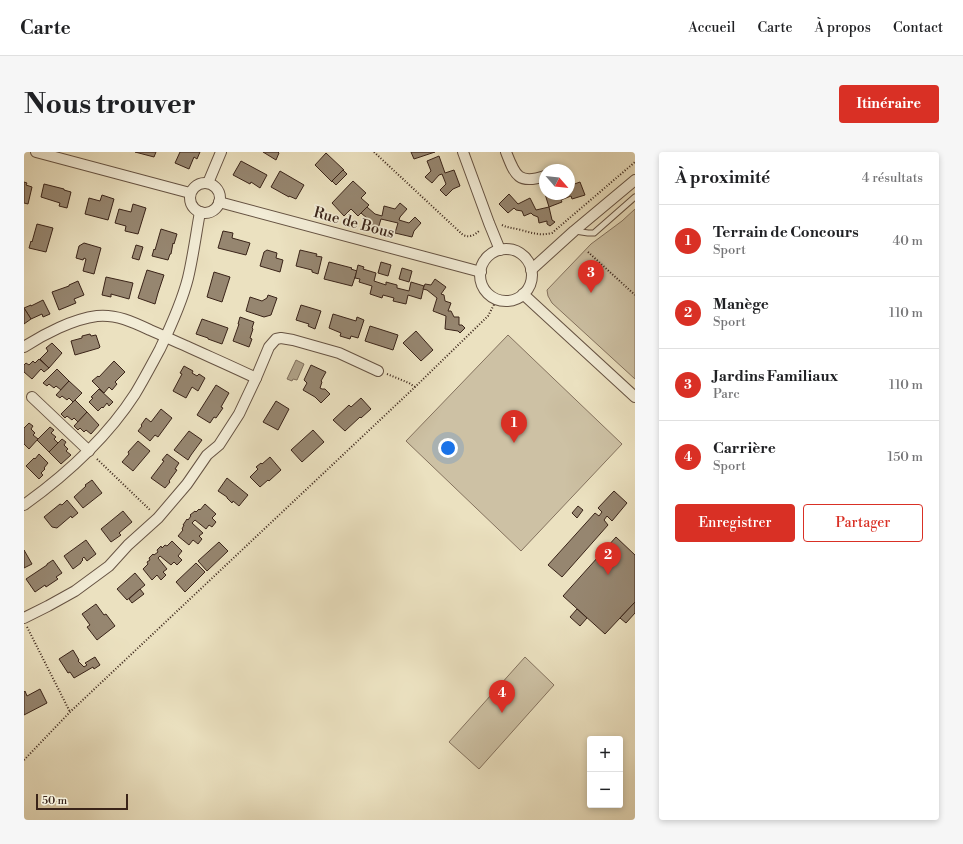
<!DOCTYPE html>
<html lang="fr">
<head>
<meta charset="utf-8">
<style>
  body { margin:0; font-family:"Libre Bodoni",serif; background:#f6f6f6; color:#202124 }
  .controls { position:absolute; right:12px; bottom:12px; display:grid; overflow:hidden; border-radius:4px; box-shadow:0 2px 6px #0003 }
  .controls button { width:36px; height:36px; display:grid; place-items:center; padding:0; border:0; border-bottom:1px solid #e0e0e0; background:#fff; color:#202124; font:20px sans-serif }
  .compass { position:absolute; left:515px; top:12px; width:36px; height:36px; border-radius:50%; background:#fff; box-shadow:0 2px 6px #0003; rotate:118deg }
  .scale { position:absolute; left:12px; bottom:10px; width:92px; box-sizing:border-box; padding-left:4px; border:2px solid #3a2419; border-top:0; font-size:11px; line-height:14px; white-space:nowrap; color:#3a2419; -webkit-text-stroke:3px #f2ecd6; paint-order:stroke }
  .you { position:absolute; left:424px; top:296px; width:14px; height:14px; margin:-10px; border:3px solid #fff; border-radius:50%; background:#1a73e8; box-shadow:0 0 0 6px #1a73e833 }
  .badge { display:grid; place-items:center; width:26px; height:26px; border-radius:50%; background:#d93025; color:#fff; font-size:13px; font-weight:700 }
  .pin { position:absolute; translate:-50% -33px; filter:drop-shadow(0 1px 2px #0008) }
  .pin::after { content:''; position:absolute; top:21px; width:14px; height:12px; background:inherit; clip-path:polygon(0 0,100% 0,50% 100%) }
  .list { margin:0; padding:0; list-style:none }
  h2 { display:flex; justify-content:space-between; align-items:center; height:52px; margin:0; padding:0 16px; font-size:17px }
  h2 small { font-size:13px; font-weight:400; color:#757577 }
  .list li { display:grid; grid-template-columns:26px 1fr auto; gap:12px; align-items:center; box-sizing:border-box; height:72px; padding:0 16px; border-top:1px solid #e0e0e0 }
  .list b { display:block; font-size:15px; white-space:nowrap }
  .list p { margin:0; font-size:13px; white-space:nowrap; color:#757577 }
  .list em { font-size:13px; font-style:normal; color:#757577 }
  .actions { display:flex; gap:8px; padding:12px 16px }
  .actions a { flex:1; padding:9px 0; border:1px solid #d93025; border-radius:4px; text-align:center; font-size:14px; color:#d93025 }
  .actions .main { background:#d93025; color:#fff }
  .map { position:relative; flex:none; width:611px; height:668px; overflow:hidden; border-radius:4px }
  header { display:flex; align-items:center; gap:24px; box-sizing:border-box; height:56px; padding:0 20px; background:#fff; border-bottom:1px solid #e0e0e0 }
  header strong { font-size:19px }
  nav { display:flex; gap:22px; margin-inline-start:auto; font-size:14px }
  .intro { display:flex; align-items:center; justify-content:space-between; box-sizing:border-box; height:96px; padding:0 24px }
  h1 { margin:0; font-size:28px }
  .button { padding:10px 18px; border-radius:4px; background:#d93025; color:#fff; font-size:14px; font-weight:700 }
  main { display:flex; gap:24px; padding:0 24px }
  aside { flex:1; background:#fff; border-radius:4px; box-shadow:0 2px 6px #0003 }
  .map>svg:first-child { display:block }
  .green { fill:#cdc1a4; stroke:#84725e }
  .water { fill:#afa187; stroke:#806f5b }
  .building { fill:#968670; stroke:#3a2419 }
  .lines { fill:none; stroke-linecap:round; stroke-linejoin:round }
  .service-casing { stroke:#665343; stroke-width:7 }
  .minor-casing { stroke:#665343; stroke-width:12 }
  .path { stroke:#3a2419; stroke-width:2; stroke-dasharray:1 2; stroke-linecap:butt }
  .service { stroke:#f2ecd6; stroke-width:5 }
  .minor { stroke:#f2ecd6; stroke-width:10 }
  .labels { text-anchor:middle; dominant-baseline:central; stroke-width:3.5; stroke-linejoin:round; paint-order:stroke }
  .street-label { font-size:15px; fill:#3a2419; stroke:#f2ecd6 }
</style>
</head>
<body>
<header>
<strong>Carte</strong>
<nav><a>Accueil</a><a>Carte</a><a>À propos</a><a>Contact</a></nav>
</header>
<div class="intro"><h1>Nous trouver</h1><a class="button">Itinéraire</a></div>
<main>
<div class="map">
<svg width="611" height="668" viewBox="0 0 611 668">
  <rect width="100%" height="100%" fill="#ebe1c0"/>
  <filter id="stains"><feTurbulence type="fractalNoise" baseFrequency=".005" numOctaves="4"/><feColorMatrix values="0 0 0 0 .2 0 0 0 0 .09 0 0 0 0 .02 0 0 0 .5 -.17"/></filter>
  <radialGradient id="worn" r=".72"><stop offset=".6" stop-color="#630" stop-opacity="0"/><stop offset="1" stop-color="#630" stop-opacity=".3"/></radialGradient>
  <g class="green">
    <path d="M611,57v170l-83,-76 -4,-7 -1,-6 44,-46 31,-23z"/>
    <path d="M484,183l114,109 -101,107 -115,-110z"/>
    <path d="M501,505l29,28 -75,84 -30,-27z"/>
  </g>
  <path class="water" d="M272,208l8,4 -7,16 -4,-1 -1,2 -5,-2z"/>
  <g class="building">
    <path d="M111,0h21l-2,5z"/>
    <path d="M156,0h20l-3,7 -3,-2 -5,12 -14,-6z"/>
    <path d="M239,0h15l1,1 -3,7z"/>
    <path d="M387,0h24l-21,7z"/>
    <path d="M302,1l18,17 -12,12 -17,-17z"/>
    <path d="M415,4l6,17 9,-3 6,16 -7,3 -7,7 -6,-6 6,-6 -4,-10 -3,1 -7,8 -7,-6 6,-6 -4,-10z"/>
    <path d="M217,9l26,14 -7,13 -9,-6 -1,2 -17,-9z"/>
    <path d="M319,18l4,4 -11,11 -4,-4z"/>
    <path d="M256,19l24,14 -8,14 -7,-3v1l-18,-10z"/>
    <path d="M329,29l13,12 -5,5 8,7 -11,11 -7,-7 -7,7 -12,-13z"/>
    <path d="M0,30l3,1 -1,2 6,2 -4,17 -4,-1z"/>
    <path d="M556,30l5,13 -13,4 -1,-3 -10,4 1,2 -13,5 -4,-13h24v-8z"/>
    <path d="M20,32l20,5v1l7,2 -4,16 -8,-2 1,-3 -19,-6z"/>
    <path d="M485,42l9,10 12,-6 6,12 13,-3 3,13 3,2 -5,4 -3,-2v-3l-8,2 -1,-6 -5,-2 -2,-2 -7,3 -2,-5 -6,-1 -2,-2 -6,5 -9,-9z"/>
    <path d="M78,43l12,4 -6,21 -23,-6 4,-16 11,3z"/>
    <path d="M376,51l7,6 -7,8 -1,3 10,3 6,-6 6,6 -7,8 -2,6 -17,-4 3,-10 -17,-4 -4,13 -12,-3 3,-10 -7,-6 6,-6 8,7 7,2 2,-10 11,3z"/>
    <path d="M109,52l13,4 -8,26 -13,-3 1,-5 -11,-3 4,-14 12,3z"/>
    <path d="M13,72l16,4 -7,24 -17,-4 2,-7 1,1z"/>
    <path d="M137,77l16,5 -3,10 -1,-1 -2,11h-1l-2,6 -16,-4 2,-7 1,1z"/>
    <path d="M199,79l10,2 -1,5 18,5 -4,12 -28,-7z"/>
    <path d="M60,91l17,5 -7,26 -11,-3 3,-12 -2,-1 -1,2 -7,-2 3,-12z"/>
    <path d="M112,93l7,2 -4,13 -7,-2z"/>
    <path d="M243,98l10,3 -1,5 7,2 -3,12 -20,-6 4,-14z"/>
    <path d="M276,98l17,4 -1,2 6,1 -4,17 -6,-2v-2l-16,-4z"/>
    <path d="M305,110l23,6 -1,1 6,2 -5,15 -28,-7z"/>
    <path d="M357,110l10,3 -3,11 -10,-3z"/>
    <path d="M334,113l6,2 -1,2 13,4 -2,8 12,4v-3l11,3v3l12,3 2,-9 13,4 -3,13 -13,-4 -2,9 -13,-3 1,-3 -11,-3 -1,3 -12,-4 2,-8 -13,-4 1,-3 -5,-1z"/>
    <path d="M378,116l10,3 -3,11 -10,-3z"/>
    <path d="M123,118l17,5 -6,18 -3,11 -17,-6z"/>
    <path d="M190,120l16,5 -8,25 -15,-5z"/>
    <path d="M82,125l27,6 -4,16 -18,-5v3l-9,-2z"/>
    <path d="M411,127l11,8 -5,7 3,1 1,6 6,2 -3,8h3l3,6h5v8h3l3,3 -5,5 -2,-2 -13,-2 1,-13 -13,-5 4,-13 -10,-8 -4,-1 2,-5 6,1z"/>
    <path d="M54,129l6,14 -10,4 2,4 -17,7 -7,-18 17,-6v-1z"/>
    <path d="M244,143l9,3 -6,17 -7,2 -18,-6 4,-14 12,4 5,-3z"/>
    <path d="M19,148l7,14 -7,3 -1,-3 -11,5 -7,-11 7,-3v1z"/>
    <path d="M277,153l20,6 -6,18 -7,-3 1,-2 -13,-4z"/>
    <path d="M0,156l7,11 -7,5z"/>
    <path d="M309,162l23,7 1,-4 7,3 -6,18 -7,-2 -1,3 -10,-3 1,-3 -12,-5z"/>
    <path d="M216,165l14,5 -2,6 1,1 -3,9 2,1 -3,8 -16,-6 6,-17h-1z"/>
    <path d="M178,167l26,9 -6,16 -14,-5v-1l-12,-4z"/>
    <path d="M346,174l28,9 -5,15 -28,-9z"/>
    <path d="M392,179l17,19 -12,11 -18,-18z"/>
    <path d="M66,182l1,2 5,-1 4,12 -1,1 -24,7 -4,-14 11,-3v-2z"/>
    <path d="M28,191l10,10 -13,15 -9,-9 8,-8 -2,-3z"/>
    <path d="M15,207l10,9 -5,4 -3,-3 -9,10 -8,-7v-7l2,-2 3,2 4,-4 2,2z"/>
    <path d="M90,209l11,11 -10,10 2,2 -5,6 -3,-3 -5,6 -12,-12 6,-5 1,1z"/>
    <path d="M287,213l15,7 -5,9 1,1 -2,6 2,1h3l5,5 -9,9 -6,-6 -12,-7 4,-7 -3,-3z"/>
    <path d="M160,214l9,5 -1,2 5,3 2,-2 6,4 -7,13 -6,-4 -6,11 -13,-7 9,-17 -2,-1z"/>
    <path d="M33,217l12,12 -8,9 -5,-4 -2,2 -5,-4 -2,2 -4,-3z"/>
    <path d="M45,229l13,12 -9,9 -4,-4 -2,2 -5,-4 -2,2 -4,-3z"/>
    <path d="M192,233l13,8 -8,14 2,1 -7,10 -2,-1 -4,6 -13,-8z"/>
    <path d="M75,237l14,13 -4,4 -2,-3 -4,5 -1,-1 -4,4 -9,-9 4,-4 -2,-1z"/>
    <path d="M337,246l10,11 -10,9 -1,-1 -15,14 -12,-11 16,-15 2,2z"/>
    <path d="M51,248l12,12 -9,10 -4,-4 -2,2 -5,-4 -2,2 -4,-4z"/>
    <path d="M252,249l13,8 -11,21 -15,-8z"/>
    <path d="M137,257l11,9 -14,19 -3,-2 -5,6 -12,-10 4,-5 -1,-1 5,-7 5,4z"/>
    <path d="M63,260l12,13 -8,9 -5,-4 -2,2 -4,-4 -2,2 -4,-4z"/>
    <path d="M5,271l4,3 -2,3 4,4 -2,2 5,4 -9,10 -5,-5v-16z"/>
    <path d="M26,275l4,3 -3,3 5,4 -2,2 4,4 -9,9 -12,-12z"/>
    <path d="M289,278l11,12 -22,20 -11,-12z"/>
    <path d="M165,279l13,9 -11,15 -3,5 -14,-10z"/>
    <path d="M38,287l4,3 -2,3 4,4 -2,2 5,4 -10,9 -12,-12z"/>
    <path d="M114,289l12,10 -17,20 -11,-9 7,-8 -1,-2z"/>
    <path d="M15,302l9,9 -4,5 1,1 -4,4 2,2 -4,4 -13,-13 8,-8 1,1z"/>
    <path d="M143,302l12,9 -4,6 2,1 -8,11 1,1 -5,6 -14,-10 13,-17 -2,-1z"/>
    <path d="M246,305l11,13 -12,11 -1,-1 -8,7 -10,-10 8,-8 -2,-2 5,-4 1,1z"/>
    <path d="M203,326l21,17 -9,11 -6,-5 -1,2 -5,-5v-1l-9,-6z"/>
    <path d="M68,328l10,13 -19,15 -9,-11 12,-11 -1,-1z"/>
    <path d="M590,339l13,12 -15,18 -5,-5 -3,4 4,5 -46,52 -14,-12 47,-52 4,3 3,-4 -4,-4z"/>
    <path d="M43,348l11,13 -6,5 -1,-2 -14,12 -5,-1 -8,-10 16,-13 2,1z"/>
    <path d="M181,352l11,10 -4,4 4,4 -4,5 -3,-2 -3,4 -11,-9 -3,3 11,10 -4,3 3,3 -4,5 -5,-4 -4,5 -11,-9 5,-6 -1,-1 2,-4h-1l4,-6 1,1 3,-4 -1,-1 5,-4 1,1 3,-3 1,1z"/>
    <path d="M554,354l5,4 -6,8 -5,-5z"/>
    <path d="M99,359l9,11 -13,11 2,2 -10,7 -10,-13z"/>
    <path d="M592,385l19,18v47l-30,32 -42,-38z"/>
    <path d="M62,388l10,14 -9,7 -3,-4 -2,2 1,1 -2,2v1l-8,6 -9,-13z"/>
    <path d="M148,389l10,10 -4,5 4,4 -5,5 -3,-3 -3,3 -11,-9 -2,2 9,11 -4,3 3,3 -5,5 -4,-5 -5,5 -9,-11 5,-5 -1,-2 3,-2 -1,-2 4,-4 1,1 4,-3 -1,-2 4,-4 1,2 3,-3 2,1z"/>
    <path d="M195,390l9,9 -21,20 -9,-10z"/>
    <path d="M0,398l8,14 -8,4z"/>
    <path d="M29,408l9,13 -6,4 2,2 -12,8 -1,-2 -10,7 -9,-13 21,-14v-1z"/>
    <path d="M172,411l9,9 -20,20 -9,-10z"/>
    <path d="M111,421l10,12 -18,15 -10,-11z"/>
    <path d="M116,437l4,5 -12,9 -3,-4z"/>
    <path d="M611,450v11l-9,10 -6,-5z"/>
    <path d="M72,452l8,11 2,-1 9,12 -18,14 -10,-13 3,-2 -8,-11z"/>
    <path d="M553,457l10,9 -7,8 -10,-9z"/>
    <path d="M49,498l6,10 -1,1 6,6 3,-2 -2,-2 10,-6 5,8 -6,4 -1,-2 -19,11 -4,-6 -2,1 -9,-14z"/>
    <path d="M16,537l7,14 -23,12v-23l1,-1 2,5z"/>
  </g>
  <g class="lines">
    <defs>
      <path id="service" d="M551,79l13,2h6l41,-36"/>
      <g id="minor">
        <path d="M12,0l154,41"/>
        <path d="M439,0l26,71 11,27"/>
        <path d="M482,0c9,23 12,33 39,24"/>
        <circle cx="181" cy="46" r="15"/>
        <path d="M184,31l13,-31"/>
        <path d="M195,50l262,70"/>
        <circle cx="482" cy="123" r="26"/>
        <path d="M507,118l43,-39 61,-51"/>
        <path d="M499,142l112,103"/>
        <path d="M0,195c20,-13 49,-28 73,-31 19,-2 36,6 53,14 12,5 24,11 36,16 24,11 47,21 70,32"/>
        <path d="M8,245l57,54"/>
        <path d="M0,353c43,-31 82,-66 111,-111 9,-15 17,-30 25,-45 11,-23 22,-47 28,-71 5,-21 8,-44 12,-66"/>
        <path d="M0,466l24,-12 27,-15 34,-25 19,-21 30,-27 29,-34 20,-29 12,-10 20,-31 17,-36 13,-31 7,-8 5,-1 12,2 46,13 39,18"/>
      </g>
    </defs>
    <use href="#service" class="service-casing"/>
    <use href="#minor" class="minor-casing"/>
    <g class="path">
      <path d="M350,0l89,83c7,3 12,0 17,-5"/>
      <path d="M478,73c6,3 12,3 19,5 11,3 20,6 31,3l83,-71"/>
      <path d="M564,100l47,43"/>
      <path d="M363,222l22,9 6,4"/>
      <path d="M73,307l53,51"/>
      <path d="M3,475l43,85"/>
      <path d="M0,608l46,-48 345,-325 73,-71 9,-17"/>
    </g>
    <use href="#service" class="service"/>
    <use href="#minor" class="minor"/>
  </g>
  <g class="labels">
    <g class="street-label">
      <text transform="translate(330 71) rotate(15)">Rue de Bous</text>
    </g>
  </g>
  <rect width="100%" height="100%" filter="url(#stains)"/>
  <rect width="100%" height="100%" fill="url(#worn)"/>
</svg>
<div class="controls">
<button>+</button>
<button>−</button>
</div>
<svg class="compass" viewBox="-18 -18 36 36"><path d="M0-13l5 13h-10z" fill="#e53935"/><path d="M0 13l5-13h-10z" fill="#757577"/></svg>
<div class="scale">50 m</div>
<div class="you"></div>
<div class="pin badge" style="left:490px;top:291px">1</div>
<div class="pin badge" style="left:584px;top:423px">2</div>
<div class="pin badge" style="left:567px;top:141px">3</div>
<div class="pin badge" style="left:478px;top:561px">4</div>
</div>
<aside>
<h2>À proximité<small>4 résultats</small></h2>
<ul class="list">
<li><span class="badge">1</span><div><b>Terrain de Concours</b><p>Sport</p></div><em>40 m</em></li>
<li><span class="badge">2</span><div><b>Manège</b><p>Sport</p></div><em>110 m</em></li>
<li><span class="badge">3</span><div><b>Jardins Familiaux</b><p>Parc</p></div><em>110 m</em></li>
<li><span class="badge">4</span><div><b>Carrière</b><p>Sport</p></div><em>150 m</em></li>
</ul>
<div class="actions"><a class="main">Enregistrer</a><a>Partager</a></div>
</aside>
</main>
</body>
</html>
